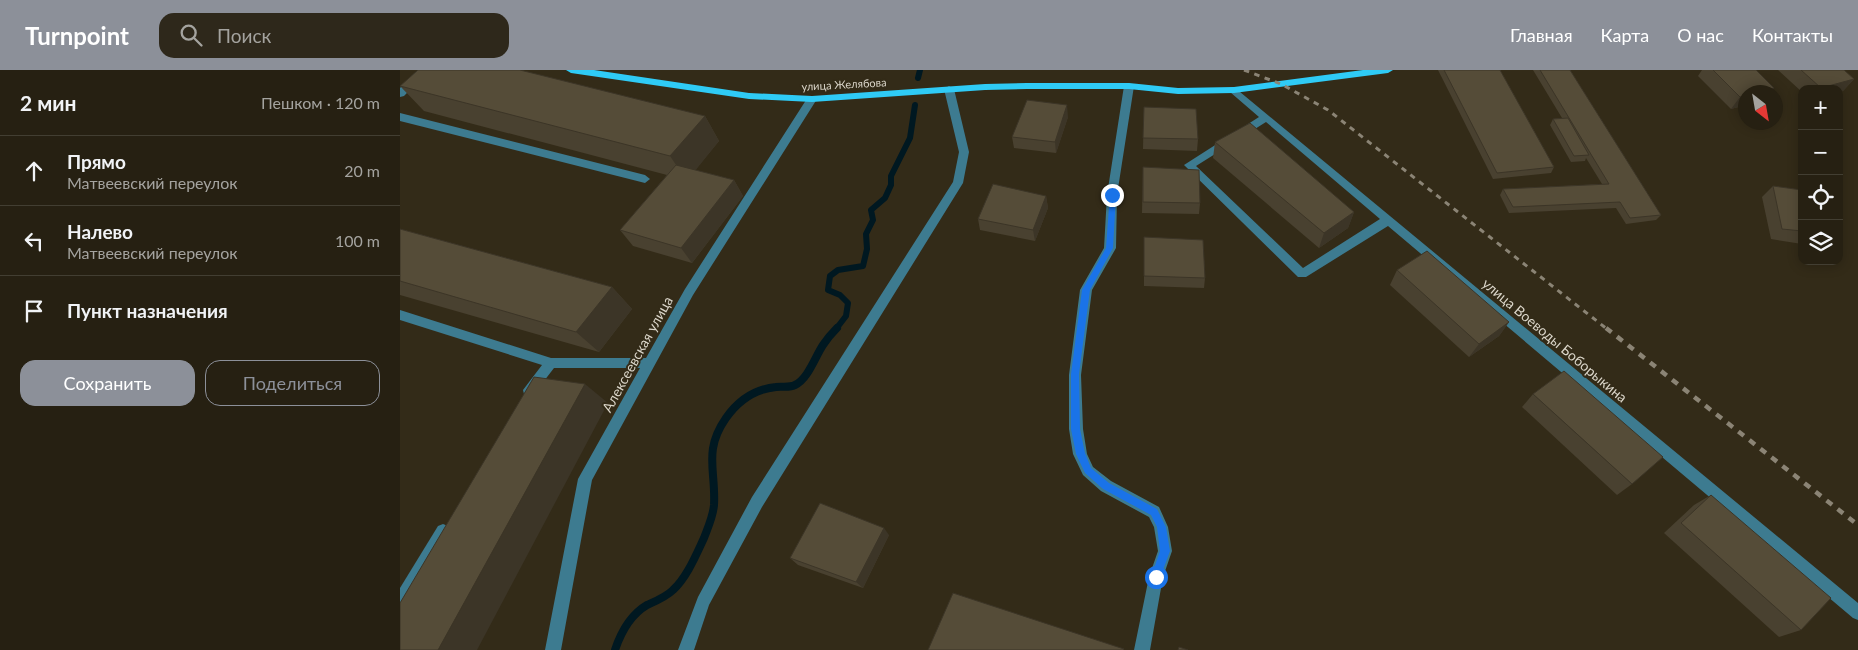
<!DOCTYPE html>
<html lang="ru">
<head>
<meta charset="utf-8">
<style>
  body { margin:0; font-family:Lato,sans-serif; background:#2e281b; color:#f1f3f6 }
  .controls { position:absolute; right:15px; top:15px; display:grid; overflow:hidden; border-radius:10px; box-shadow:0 2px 12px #0003 }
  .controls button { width:45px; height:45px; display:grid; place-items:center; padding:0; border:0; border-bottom:1px solid #423e32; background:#262012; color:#f1f3f6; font:25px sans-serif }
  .compass { position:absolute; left:1338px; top:15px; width:45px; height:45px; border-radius:50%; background:#262012; box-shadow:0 2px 12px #0003; rotate:149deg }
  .stop { position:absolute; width:15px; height:15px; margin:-11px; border:4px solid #1a73e8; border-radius:50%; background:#fff }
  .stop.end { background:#1a73e8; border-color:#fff; box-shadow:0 1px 5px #0008 }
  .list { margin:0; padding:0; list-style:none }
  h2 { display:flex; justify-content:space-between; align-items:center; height:65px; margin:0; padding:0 20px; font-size:21px }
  h2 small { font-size:16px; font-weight:400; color:#a4a39f }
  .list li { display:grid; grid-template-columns:32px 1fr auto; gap:15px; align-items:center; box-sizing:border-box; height:70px; padding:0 20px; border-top:1px solid #423e32 }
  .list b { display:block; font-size:19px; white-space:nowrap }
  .list p { margin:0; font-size:16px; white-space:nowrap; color:#a4a39f }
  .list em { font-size:16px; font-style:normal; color:#a4a39f }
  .actions { display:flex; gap:10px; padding:15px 20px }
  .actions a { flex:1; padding:11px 0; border:1px solid #8c9099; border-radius:15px; text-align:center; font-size:18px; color:#8c9099 }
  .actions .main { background:#8c9099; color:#fff }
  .icon { flex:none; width:28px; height:28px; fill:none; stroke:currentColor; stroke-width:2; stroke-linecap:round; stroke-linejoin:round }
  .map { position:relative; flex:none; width:1458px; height:580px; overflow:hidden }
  header { display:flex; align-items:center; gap:30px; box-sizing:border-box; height:70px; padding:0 25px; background:#8c9099; color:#fff }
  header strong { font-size:24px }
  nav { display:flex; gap:28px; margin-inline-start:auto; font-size:18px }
  .search { width:350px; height:45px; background:#2e281b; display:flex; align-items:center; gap:12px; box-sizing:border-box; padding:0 18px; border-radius:15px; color:#a4a39f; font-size:19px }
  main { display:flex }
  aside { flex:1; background:#262012 }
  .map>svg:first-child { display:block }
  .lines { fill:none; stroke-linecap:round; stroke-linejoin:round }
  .stream-far1 { stroke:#001821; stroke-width:6 }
  .stream { stroke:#001821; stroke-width:8 }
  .minor { fill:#3d7b90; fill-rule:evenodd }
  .major { fill:#2fcbf6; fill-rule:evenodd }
  .rail-far1 { stroke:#8b8475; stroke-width:3; stroke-dasharray:5.5 5.5; stroke-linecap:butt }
  .rail { stroke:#8b8475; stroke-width:4.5; stroke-dasharray:7 7; stroke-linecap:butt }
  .wall { fill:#494130 }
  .shaded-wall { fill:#3c3527 }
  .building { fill:#554c38; stroke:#3c3527 }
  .route { fill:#1a73e8 }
  .labels { text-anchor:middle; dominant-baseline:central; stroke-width:4; stroke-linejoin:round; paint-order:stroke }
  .far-street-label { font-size:11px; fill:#dbd6ca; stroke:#332b18 }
  .street-label { font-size:14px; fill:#dbd6ca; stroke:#332b18 }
</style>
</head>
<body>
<header>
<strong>Turnpoint</strong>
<div class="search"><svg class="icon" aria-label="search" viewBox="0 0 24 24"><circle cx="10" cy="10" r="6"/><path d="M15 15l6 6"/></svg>Поиск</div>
<nav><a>Главная</a><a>Карта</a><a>О нас</a><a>Контакты</a></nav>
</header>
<main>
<aside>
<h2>2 мин<small>Пешком · 120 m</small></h2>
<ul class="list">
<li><svg class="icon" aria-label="ahead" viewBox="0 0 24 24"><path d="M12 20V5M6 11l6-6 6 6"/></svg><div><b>Прямо</b><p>Матвеевский переулок</p></div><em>20 m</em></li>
<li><svg class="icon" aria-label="left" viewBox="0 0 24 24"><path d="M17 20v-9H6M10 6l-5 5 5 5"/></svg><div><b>Налево</b><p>Матвеевский переулок</p></div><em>100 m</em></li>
<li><svg class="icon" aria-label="arrive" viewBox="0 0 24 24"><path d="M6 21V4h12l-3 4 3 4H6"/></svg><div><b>Пункт назначения</b></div></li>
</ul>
<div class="actions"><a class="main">Сохранить</a><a>Поделиться</a></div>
</aside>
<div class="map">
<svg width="1458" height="580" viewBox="0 0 1458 580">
  <rect width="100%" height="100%" fill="#332b18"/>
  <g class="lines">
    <g class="stream-far1">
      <path d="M518,8l2,-8"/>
      <path d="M436,259l10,-13 2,-13 -8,-8 -12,-5 2,-14 8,-6 25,-4 4,-17 -1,-15 7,-14 -2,-10 14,-12 6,-13v-9l19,-38 5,-33"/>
    </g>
    <path class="stream" d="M215,580c6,-18 15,-35 32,-45 9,-4 19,-8 26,-15 14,-13 23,-35 31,-52 4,-11 9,-21 10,-33 2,-35 -11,-54 12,-87 12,-17 29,-29 50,-31 5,-1 14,1 19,-2 13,-6 20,-28 28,-40 4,-6 9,-12 14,-17"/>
    <g class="minor">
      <path d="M18,0h11l-25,26 -4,1v-9z"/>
      <path d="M729,13l5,3 -17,109 -1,53 -24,42 -11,85 2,54 4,25 6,13 18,14 48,26 9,20 4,24 -9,26 -13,73h-16l15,-73 9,-26 -4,-24 -5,-10 -48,-26 -18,-16 -10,-21 -4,-25v-54l11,-85 24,-42 3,-53 17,-109z"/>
      <path d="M549,16l5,3 15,63 -6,31 -201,324 -53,98 -15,45h-16l20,-53 54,-100 201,-315 6,-30 -15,-63z"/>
      <path d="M834,17l624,516v17l-5,-2 -465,-392 -82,51h-8l-114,-112 75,-48 -29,-25v-4zM866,52l114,97 -77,49 -107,-102z"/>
      <path d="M412,26l5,3 -124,196 -101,185 -31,170h-16l33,-171 62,-111h-86l-20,26 -5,2 -5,-2 -1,-4 19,-25 -142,-45v-10l151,48h95l39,-69 123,-192z"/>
      <path d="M0,43l245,62 5,4 -5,4 -245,-62z"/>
      <path d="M43,454l5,2 2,5 -2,5 -43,71 -5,2v-21l38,-62z"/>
    </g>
    <path class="major" d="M166,0h28l155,23 63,3 173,-12 42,-1h102l49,5 56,-1 129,-17h30l-5,3 -154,20 -56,1 -49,-5h-102l-42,1 -173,12 -63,-3 -178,-26z"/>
    <path class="rail-far1" d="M844,0l37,14 47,26 279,219"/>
    <path class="rail" d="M1206,258l252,197"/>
  </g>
  <g class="wall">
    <path d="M1038,0h62l54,97 -3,6 -58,6z"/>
    <path d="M1133,0h37l91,145 -5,5 -30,4 -10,-16 -107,5 -9,-18 3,-6 99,-5 -16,-26 -1,3 -14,1 -21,-37 3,-6 9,-1z"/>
    <path d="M1302,0h54l-10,22v13l-15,4 -33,-33z"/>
    <path d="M1378,0h66l10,9 -11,12 -4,1v-3h-37v3z"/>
    <path d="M0,16l305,30 14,25 -24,29 39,10 9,16 -51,67 -59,-17 -13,-16 47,-55 -243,-64z"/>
    <path d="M744,37l54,32 -1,12 -54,-2z"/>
    <path d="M668,47l-12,36 -42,-5 -2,-11z"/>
    <path d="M815,72l139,70 -6,16 -29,20 -106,-90z"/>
    <path d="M743,97l57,36 -1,11 -57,-1z"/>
    <path d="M1373,116l29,4v54l-31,-5 -9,-42z"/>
    <path d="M646,126l2,12 -13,33 -55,-11 -2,-11z"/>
    <path d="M0,159l212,58 20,22 -33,43 -199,-57z"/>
    <path d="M744,167l61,41 -1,10 -60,-2z"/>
    <path d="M997,200l112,52 -10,14 -30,21 -79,-72z"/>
    <path d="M1133,324l99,90 -15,11 -95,-88z"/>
    <path d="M1311,425l90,135 -22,7 -115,-104 30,-28z"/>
    <path d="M489,465l-26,53 -65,-23 -8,-7z"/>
  </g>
  <g class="shaded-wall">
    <path d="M1454,9l-11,12 -4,1v-3h-19z"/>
    <path d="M1374,18l-3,4h-12z"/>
    <path d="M1346,26v9l-15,4 9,-12z"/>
    <path d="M667,35l1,12 -12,36 -1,-11z"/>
    <path d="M305,46l14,25 -32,40 -17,-25z"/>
    <path d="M334,110l9,16 -51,67 -11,-15z"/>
    <path d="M646,126l2,12 -13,33 -2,-11z"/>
    <path d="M954,142l-6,16 -29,20 5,-15z"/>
    <path d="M212,217l20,22 -33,43 -23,-20z"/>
    <path d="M1109,252l-10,14 -30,21 10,-13z"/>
    <path d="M185,314l23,19 -131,247h-39z"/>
    <path d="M484,458l5,7 -26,53 -7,-6z"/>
  </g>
  <g class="building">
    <path d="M18,0h102l185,46 -35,40 -270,-70z"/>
    <path d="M1044,0h56l54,97 -57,6z"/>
    <path d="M1140,0h30l91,145 -31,3 -10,-16 -107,5 -10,-18 106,-5z"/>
    <path d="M1313,0h43l18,18 -15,4h-13v4l-6,1z"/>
    <path d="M1401,0h43l10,9 -33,9z"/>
    <path d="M627,30l40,5 -12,37 -43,-5z"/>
    <path d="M744,37l52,2 2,30 -55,-1z"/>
    <path d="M1168,48l21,37 -15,1 -21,-37z"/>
    <path d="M850,53l104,89 -30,21 -109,-91z"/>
    <path d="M276,95l58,15 -53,68 -61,-18z"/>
    <path d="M743,97l56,3 1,33 -57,-1z"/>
    <path d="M593,114l53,12 -13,34 -55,-11z"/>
    <path d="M1373,116l29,4v41l-20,-2z"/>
    <path d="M0,159l212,58 -36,45 -176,-51z"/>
    <path d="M744,167l59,3 2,38 -61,-2z"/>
    <path d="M1027,181l82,71 -30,22 -82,-74z"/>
    <path d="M1164,301l99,86 -31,27 -99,-90z"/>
    <path d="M134,307l51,7 -147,266h-38v-47z"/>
    <path d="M1311,425l120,103 -30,32 -120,-107z"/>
    <path d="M420,433l64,25 -28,54 -66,-24z"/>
    <path d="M553,523l171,56 -1,1h-195z"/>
    <path d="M779,577l9,3h-10z"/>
  </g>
  <path class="route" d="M710,123l6,2 -3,53 -23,42 -11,84 1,55 5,24 6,15 18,15 48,26 9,18 4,24 -11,30 -3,1 -5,-5 9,-26 -3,-24 -6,-12 -48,-26 -18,-16 -9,-19 -5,-25v-55l11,-84 24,-42z"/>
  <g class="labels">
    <g class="far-street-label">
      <text transform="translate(444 14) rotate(-3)">улица Желябова</text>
    </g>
    <g class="street-label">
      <text transform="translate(1155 270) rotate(40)">улица Воеводы Боборыкина</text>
      <text transform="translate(237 284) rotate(-61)">Алексеевская улица</text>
    </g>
  </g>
</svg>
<div class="controls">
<button>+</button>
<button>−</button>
<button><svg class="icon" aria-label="locate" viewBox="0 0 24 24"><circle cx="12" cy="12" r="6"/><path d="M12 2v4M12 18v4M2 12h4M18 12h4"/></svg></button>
<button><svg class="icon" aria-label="layers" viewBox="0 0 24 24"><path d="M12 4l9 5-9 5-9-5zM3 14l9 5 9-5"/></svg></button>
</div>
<svg class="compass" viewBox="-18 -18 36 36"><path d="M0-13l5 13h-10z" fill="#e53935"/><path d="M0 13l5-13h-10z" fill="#a4a39f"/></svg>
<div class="stop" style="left:756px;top:507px"></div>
<div class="stop end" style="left:712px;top:125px"></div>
</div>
</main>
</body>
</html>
